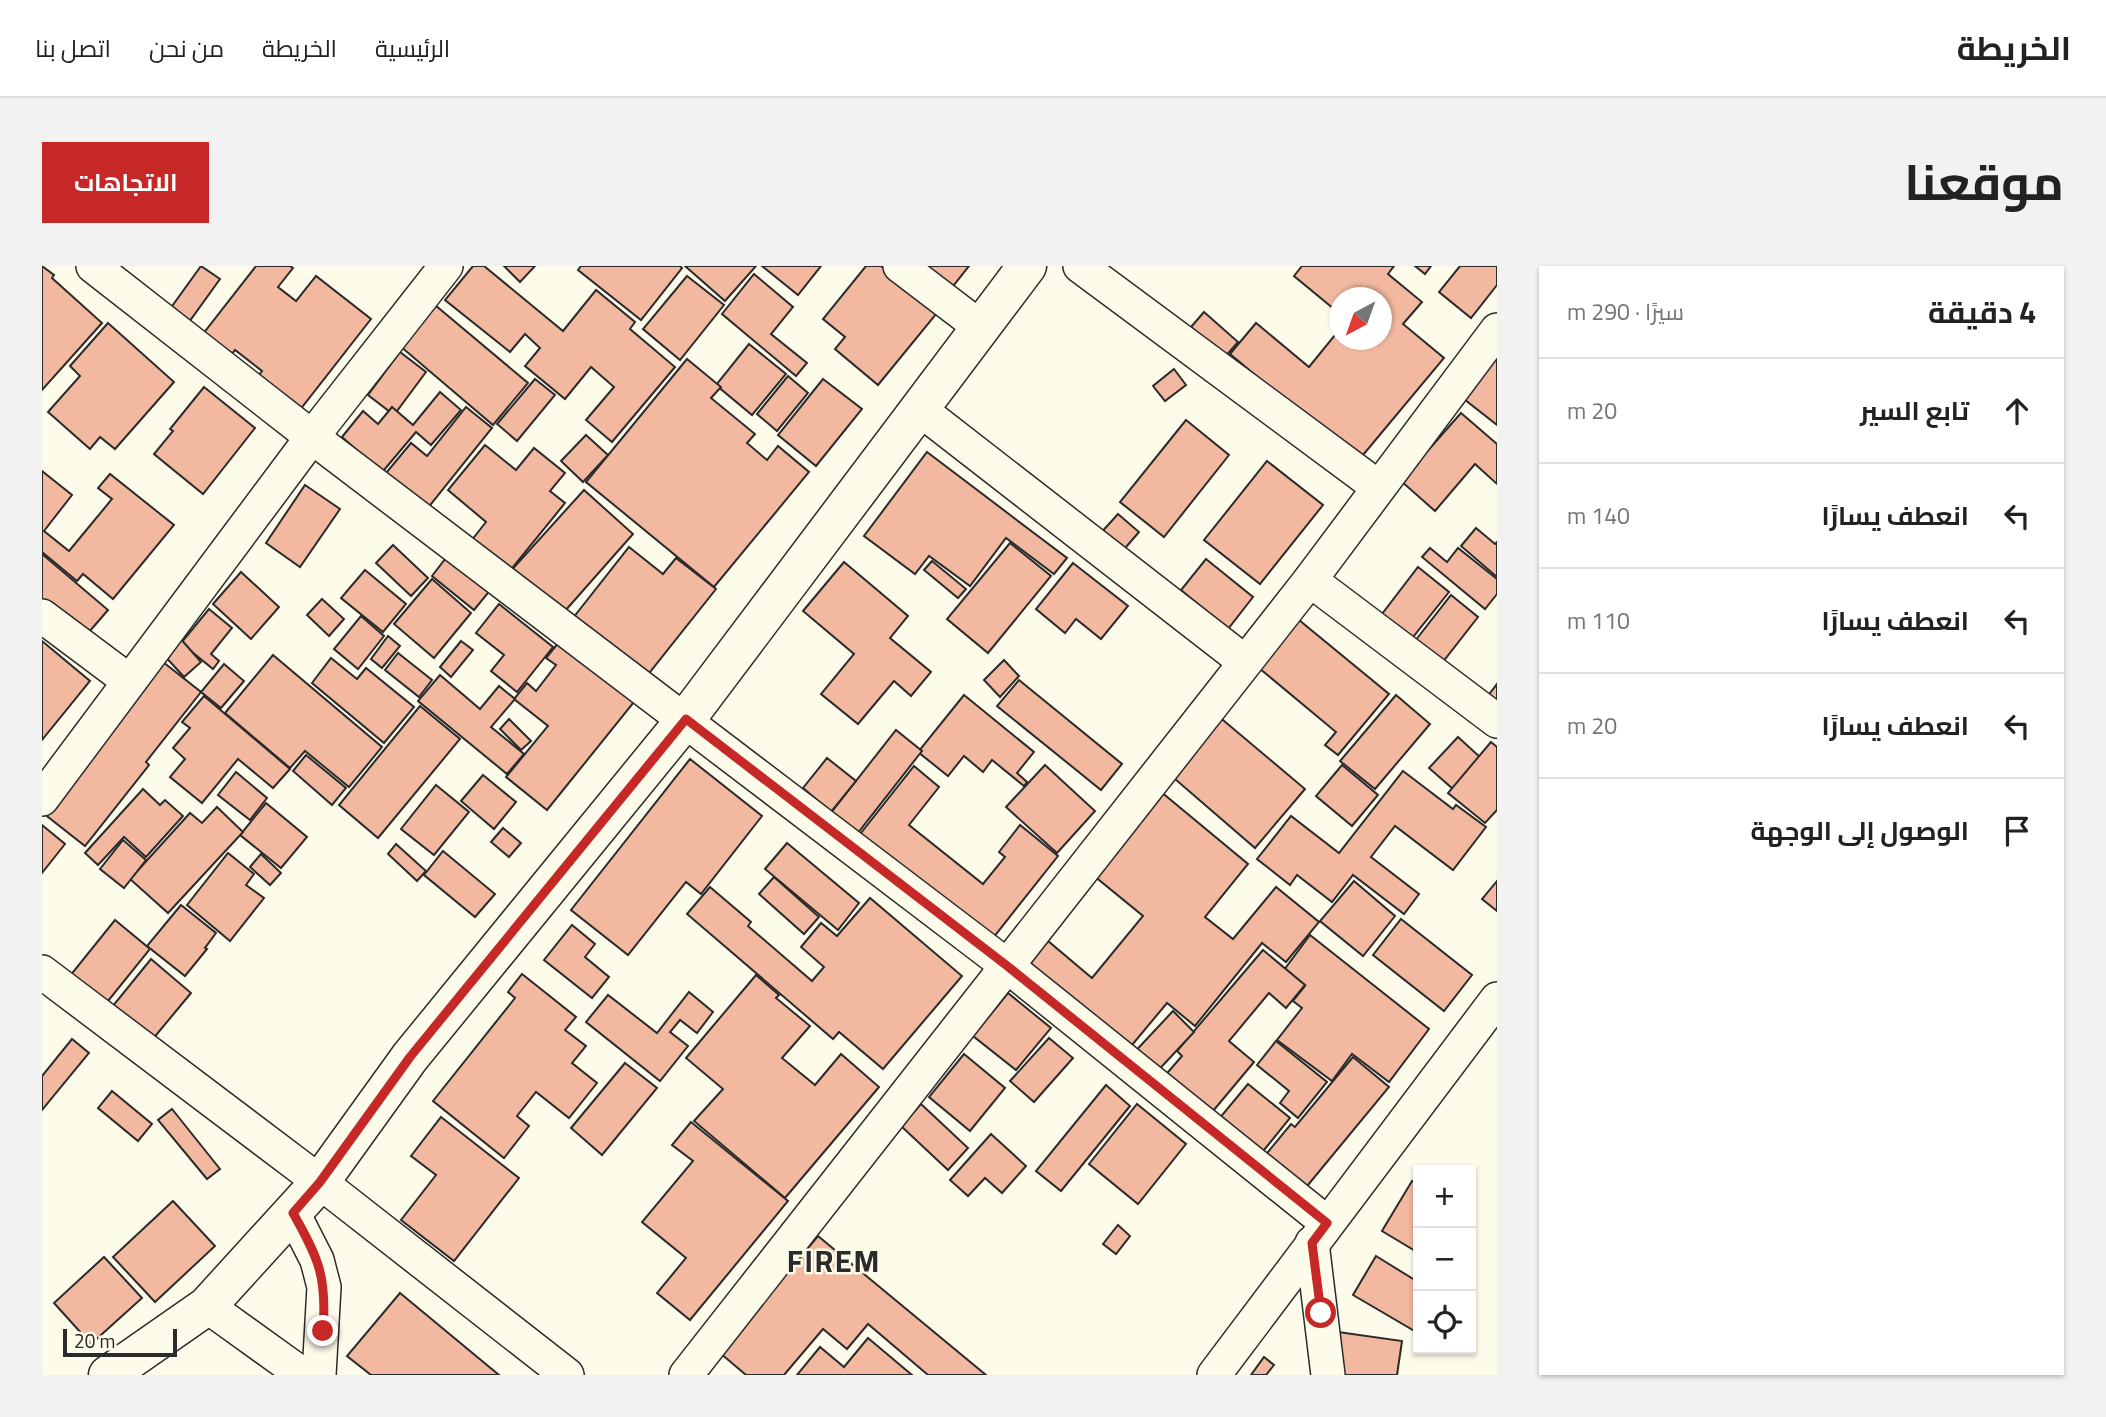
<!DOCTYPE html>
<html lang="ar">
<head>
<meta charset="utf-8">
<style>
  body { margin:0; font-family:Georgia,Cairo,serif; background:#f2f2f2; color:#222; direction:rtl }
  .controls { position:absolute; right:21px; bottom:21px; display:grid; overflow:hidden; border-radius:0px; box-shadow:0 2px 5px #0004 }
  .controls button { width:63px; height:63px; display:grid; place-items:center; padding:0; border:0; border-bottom:2px solid #e0e0e0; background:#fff; color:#222; font:35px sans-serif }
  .compass { position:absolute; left:1287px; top:21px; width:63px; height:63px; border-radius:50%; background:#fff; box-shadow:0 2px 5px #0004; rotate:221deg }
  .scale { position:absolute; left:21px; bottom:18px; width:114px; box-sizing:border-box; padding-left:7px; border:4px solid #2b2b2b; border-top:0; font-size:19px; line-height:24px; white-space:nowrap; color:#2b2b2b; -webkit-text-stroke:5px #fdfbea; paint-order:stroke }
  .stop { position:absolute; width:21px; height:21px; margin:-16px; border:5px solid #c62828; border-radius:50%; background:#fff }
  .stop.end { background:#c62828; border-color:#fff; box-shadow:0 2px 7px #0008 }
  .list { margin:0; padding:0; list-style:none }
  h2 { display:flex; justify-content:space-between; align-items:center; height:91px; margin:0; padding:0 28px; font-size:30px }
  h2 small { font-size:23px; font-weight:400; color:#767676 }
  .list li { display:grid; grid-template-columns:46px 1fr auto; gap:21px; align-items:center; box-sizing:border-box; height:105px; padding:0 28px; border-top:2px solid #e0e0e0 }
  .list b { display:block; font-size:26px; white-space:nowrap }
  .list em { font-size:23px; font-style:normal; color:#767676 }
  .icon { flex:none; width:38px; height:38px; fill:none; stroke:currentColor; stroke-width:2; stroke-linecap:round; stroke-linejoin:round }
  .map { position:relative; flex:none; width:1455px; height:1109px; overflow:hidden; direction:ltr; border-radius:0px }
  header { display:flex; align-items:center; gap:42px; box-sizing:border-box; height:98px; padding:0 35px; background:#fff; border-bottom:2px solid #e0e0e0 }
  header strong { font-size:33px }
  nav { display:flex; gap:38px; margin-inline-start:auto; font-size:24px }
  .intro { display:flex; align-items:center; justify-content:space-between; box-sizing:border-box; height:168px; padding:0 42px }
  h1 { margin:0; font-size:49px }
  .button { padding:18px 32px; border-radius:0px; background:#c62828; color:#fff; font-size:24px; font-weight:700 }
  main { display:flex; gap:42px; padding:0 42px }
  aside { flex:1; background:#fff; border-radius:0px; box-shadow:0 2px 5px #0004 }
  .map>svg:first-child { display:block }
  .building { fill:#f2b8a0; stroke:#2b2b2b; stroke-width:2 }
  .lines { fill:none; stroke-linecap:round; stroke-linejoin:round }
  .street-casing { stroke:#2b2b2b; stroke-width:36 }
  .secondary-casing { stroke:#2b2b2b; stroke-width:41 }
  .street { stroke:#fdfbea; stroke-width:33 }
  .secondary { stroke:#fdfbea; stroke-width:38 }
  .route { stroke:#c62828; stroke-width:9 }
  .labels { text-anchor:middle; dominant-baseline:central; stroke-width:5; stroke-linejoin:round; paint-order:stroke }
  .district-label { font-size:30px; font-weight:bold; letter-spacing:2px; fill:#2b2b2b; stroke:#fdfbea }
</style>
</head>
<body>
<header>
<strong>الخريطة</strong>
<nav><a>الرئيسية</a><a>الخريطة</a><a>من نحن</a><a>اتصل بنا</a></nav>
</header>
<div class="intro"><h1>موقعنا</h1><a class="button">الاتجاهات</a></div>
<main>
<aside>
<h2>4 دقيقة<small>سيرًا · 290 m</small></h2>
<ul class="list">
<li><svg class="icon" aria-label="ahead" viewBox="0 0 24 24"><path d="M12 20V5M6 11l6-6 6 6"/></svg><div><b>تابع السير</b></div><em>20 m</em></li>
<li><svg class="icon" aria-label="left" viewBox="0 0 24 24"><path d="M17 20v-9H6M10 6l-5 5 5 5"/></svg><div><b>انعطف يسارًا</b></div><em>140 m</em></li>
<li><svg class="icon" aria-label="left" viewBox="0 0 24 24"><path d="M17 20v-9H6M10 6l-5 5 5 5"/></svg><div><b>انعطف يسارًا</b></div><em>110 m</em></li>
<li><svg class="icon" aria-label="left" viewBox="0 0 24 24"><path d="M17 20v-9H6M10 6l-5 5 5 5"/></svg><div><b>انعطف يسارًا</b></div><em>20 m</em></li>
<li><svg class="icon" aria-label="arrive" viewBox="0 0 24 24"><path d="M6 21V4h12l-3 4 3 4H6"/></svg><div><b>الوصول إلى الوجهة</b></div></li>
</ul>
</aside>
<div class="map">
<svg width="1455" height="1109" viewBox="0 0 1455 1109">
  <rect width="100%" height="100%" fill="#fdfbea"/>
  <g class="building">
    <path d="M0,0l12,9 -2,3 50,45 -60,67z"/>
    <path d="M159,0l19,13 -31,43 -19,-13z"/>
    <path d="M214,0h34l3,2 -15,19 18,14 20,-25 55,43 -79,101 -42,-33 12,-16 -27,-21 -15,20 -28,-22z"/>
    <path d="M431,0h11l79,65 33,-41 39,32 -5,7 45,38 -63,75 -26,-22 28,-33 -23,-20 -26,32 -40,-33 15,-18 -15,-14 -15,18 -65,-52z"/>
    <path d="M462,0h31l-15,16z"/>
    <path d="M539,0h99l2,2 -41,52 -63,-50z"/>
    <path d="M643,0h71l-31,35z"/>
    <path d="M720,0h59l-23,29z"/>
    <path d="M824,0h15l56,47 -59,72 -43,-36 10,-12 -22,-18z"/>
    <path d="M868,0h59l-23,29z"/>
    <path d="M1260,0h92l-6,8 34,28 -19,22 41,34 -86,103 -128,-107 26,-31 53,44 30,-37v10h42v-42h-42v4l-5,7 -40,-33z"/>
    <path d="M1373,0h16l-6,8z"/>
    <path d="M1418,0h37v19l-26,33 -32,-26z"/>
    <path d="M712,8l39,33 -22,27 36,29 -11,13 -74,-62z"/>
    <path d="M645,10l37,29 -44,55 -37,-31z"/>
    <path d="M393,39l93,78 -35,42 -93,-79z"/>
    <path d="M1162,46l34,30 -13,15 -34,-30z"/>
    <path d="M66,57l66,59 -59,67 -15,-12 -10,12 -42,-37 32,-36 -10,-10z"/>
    <path d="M707,78l37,30 -34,41 -36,-30z"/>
    <path d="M358,86l26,20 -32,43 -26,-20z"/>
    <path d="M1455,91v68l-33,-26z"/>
    <path d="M645,93l34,28 -10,11 44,36 -8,9 20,17 11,-14 31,26 -95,115 -128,-105z"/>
    <path d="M1132,103l12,16 -21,16 -12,-15z"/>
    <path d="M746,110l20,17 -31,38 -20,-17z"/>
    <path d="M493,113l20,16 -38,46 -20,-17z"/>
    <path d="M781,113l39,30 -46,57 -38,-31z"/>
    <path d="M162,121l51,41 -52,66 -49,-40 19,-23 -3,-2z"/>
    <path d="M398,126l21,18 -30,35 -15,-13 -48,57 -24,-20 15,-17 -17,-15 21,-26 15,13 14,-17 21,18z"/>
    <path d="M424,141l26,21 -73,91 -43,-34 35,-42 16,13z"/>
    <path d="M1419,147l36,31v40l-22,-20 -40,47 -34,-30z"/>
    <path d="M1144,154l43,35 -65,82 -44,-35z"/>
    <path d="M544,169l22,20 -25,27 -22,-21z"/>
    <path d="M443,179l31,25 18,-22 31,25 -15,18 15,12 -56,69 -38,-31 15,-19 -38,-32z"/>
    <path d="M885,186l140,106 -13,16 -48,-36 -36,48 -41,-30 -14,18 -51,-38z"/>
    <path d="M1225,195l56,44 -63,79 -56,-44z"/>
    <path d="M0,205l30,24 -28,36 25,20 43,-52 -14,-11 12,-14 64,51 -61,74 -30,-25 -6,7 -35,-29z"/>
    <path d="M263,219l35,24 -40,58 -34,-24z"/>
    <path d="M542,224l49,44 -76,86 -50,-45z"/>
    <path d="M1076,248l21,18 -19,22 -21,-19z"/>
    <path d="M1434,262l19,16 2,-2v35l-36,-31z"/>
    <path d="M968,277l41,33 -63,77 -41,-34z"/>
    <path d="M351,279l35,33 -17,18 -35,-33z"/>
    <path d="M587,281l34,27 13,-16 40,31 -70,88 -73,-59z"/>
    <path d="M1388,282l17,14 11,-14 39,31v15l-12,15 -63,-52z"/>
    <path d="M0,288l66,56 -32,37 -34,-29z"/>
    <path d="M407,288l43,34 -18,22 -42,-34z"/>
    <path d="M1164,293l47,38 -25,32 -47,-39z"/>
    <path d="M890,295l34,28 -8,9 -34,-28z"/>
    <path d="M802,296l64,54 -18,22 41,34 -20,24 -17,-15 -36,43 -37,-30 33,-40 -51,-43z"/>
    <path d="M1031,297l55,43 -27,33 -25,-20 -11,14 -29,-24z"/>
    <path d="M1376,301l31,25 -36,45 -31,-23z"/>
    <path d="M323,304l41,34 -23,28 -42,-34z"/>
    <path d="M199,306l38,35 -28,32 -38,-35z"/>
    <path d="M390,313l39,34 -37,45 -40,-34z"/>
    <path d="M1409,329l27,22 -36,46 -27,-22z"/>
    <path d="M280,333l22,20 -15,17 -22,-21z"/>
    <path d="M457,338l54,43 -36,45 -26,-21 13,-16 -28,-22z"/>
    <path d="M167,343l23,19 -21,26 8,7 -6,8 -32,-26z"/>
    <path d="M319,350l23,20 -26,33 -24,-20z"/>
    <path d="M1257,354l90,74 -51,61 -13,-10 11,-13 -77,-64z"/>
    <path d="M346,370l12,10 -18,22 -11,-9z"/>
    <path d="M137,371l22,25 -17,15 -22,-24z"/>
    <path d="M0,375l48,40 -48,59z"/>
    <path d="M419,375l12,9 -22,27 -11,-10z"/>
    <path d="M517,376l75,60 -87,108 -41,-33 42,-51 -34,-27 13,-16 9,8 20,-26 -10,-7z"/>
    <path d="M356,387l34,27 -13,17 -34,-27z"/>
    <path d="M231,389l109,92 -33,40 -44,-36 -15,17 -65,-55z"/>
    <path d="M289,392l26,21 9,-11 48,39 -30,36 -72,-60z"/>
    <path d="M962,394l15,16 -19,21 -16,-17z"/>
    <path d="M121,396l38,30 -55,70 3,3 -64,81 -42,-33z"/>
    <path d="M182,398l20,17 -23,27 -20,-16z"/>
    <path d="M398,409l40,34 19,-23 16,13 -24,28 33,27 -17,20 -89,-73z"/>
    <path d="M977,414l103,84 -21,26 -104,-84z"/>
    <path d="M1455,418v21l-10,-8z"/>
    <path d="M922,429l70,57 -17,21 10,9 -3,4 -32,-26 -9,12 -19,-16 -16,20 -30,-24z"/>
    <path d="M1354,429l34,29 -55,65 -35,-28z"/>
    <path d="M162,430l86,73 -17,19 -35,-29 -36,44 -32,-26 15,-18 -12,-11 17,-20 -8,-6z"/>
    <path d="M378,440l40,33 -82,99 -39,-33z"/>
    <path d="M1175,449l88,74 -50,59 -87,-75z"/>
    <path d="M467,453l22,22 -10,9 -21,-21z"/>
    <path d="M854,464l26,21 -65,83 -27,-20z"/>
    <path d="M1416,471l23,21 -28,31 -24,-21z"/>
    <path d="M1449,476l6,5v63l-12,13 -37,-30z"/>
    <path d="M264,489l40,33 -14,17 -39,-34z"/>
    <path d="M785,492l29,23 -25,31 -28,-24z"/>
    <path d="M648,493l72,57 -61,78 -15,-12 -58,73 -57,-45z"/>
    <path d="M1003,499l50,46 -38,42 -51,-46z"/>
    <path d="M1300,499l36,30 -26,31 -36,-30z"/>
    <path d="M872,500l25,21 -30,38 74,59 22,-27 -6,-5 21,-27 38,31 -69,87 -132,-105z"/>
    <path d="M1361,505l50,38 3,-4 30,22 -33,43 -58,-44 -24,31 48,37 -15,20 -51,-39 -21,27 -35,-27 -7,10 -33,-26 34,-43 48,37z"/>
    <path d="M194,506l31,26 -17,22 -32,-25z"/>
    <path d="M441,509l33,27 -22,27 -33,-28z"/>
    <path d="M394,519l33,27 -35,43 -33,-26z"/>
    <path d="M101,523l17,16 5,-5 18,16 -37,41 -22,-20 -26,28 -13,-12z"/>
    <path d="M1118,525l88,73 -43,53 28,22 43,-52 43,35 -33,40 -24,-19 -67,83 -28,-23 -40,48 -101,-83 22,-27 44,37 51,-62 -50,-41z"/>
    <path d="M224,537l41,34 -26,31 -41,-33z"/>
    <path d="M175,541l26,25 -75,81 -38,-34 60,-66 12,10z"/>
    <path d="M0,559l23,19 -23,29z"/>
    <path d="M461,562l18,15 -12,14 -18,-15z"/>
    <path d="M81,574l23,20 -22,28 -24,-19z"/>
    <path d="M745,577l72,60 -21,27 -73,-61z"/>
    <path d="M354,578l30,27 -9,10 -29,-27z"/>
    <path d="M401,585l52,43 -20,23 -51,-42z"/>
    <path d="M186,587l26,21 -8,11 18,13 -34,43 -43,-36z"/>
    <path d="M219,588l20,19 -11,12 -20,-18z"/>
    <path d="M732,611l45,40 -15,17 -45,-40z"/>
    <path d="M1312,615l41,35 -32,40 -43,-35z"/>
    <path d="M1455,615v30l-15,-12z"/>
    <path d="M668,621l41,35 -3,4 64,55 12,-14 -23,-20 20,-24 16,13 33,-38 92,78 -79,93 -44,-37 -6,7 -146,-125z"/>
    <path d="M139,639l35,28 -11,15 2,1 -22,27 -38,-30z"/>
    <path d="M1359,653l71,56 -28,36 -71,-56z"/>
    <path d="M73,654l35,29 -46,57 -35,-29z"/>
    <path d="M530,659l23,19 -10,13 24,20 -17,21 -48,-38z"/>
    <path d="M1268,669l119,94 -40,53 -37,-28 -20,27 -55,-41 25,-32 -9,-7 12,-15 -21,-16z"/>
    <path d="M1221,684l42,35 -19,23 -17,-15 -40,48 25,21 -46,55 -46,-38 20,-23 -5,-5z"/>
    <path d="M109,693l40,34 -39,47 -40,-33z"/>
    <path d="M480,708l54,43 -11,13 21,16 -14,17 25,20 -28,35 -33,-26 -19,24 12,10 -25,32 -71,-57 82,-103 -7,-6z"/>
    <path d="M714,709l23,20 -3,3 34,28 -28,32 33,27 26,-31 38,33 -94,111 -91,-77 29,-32 -37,-31z"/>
    <path d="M647,726l24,20 -16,21 -17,-13 -10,12 18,14 -28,35 -74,-59 22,-27 49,38z"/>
    <path d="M966,727l43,35 -35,42 -43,-34z"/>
    <path d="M1131,745l21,21 -43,46 -22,-20z"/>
    <path d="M1007,772l24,20 -39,44 -24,-21z"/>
    <path d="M30,773l17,14 -47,57v-34z"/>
    <path d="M1234,775l51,41 -29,36 -18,-15 9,-12 -32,-26z"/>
    <path d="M922,788l41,34 -35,43 -41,-34z"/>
    <path d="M1311,791l36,30 -86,104 -40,-33 28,-34 4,3z"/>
    <path d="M583,797l32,25 -55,67 -31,-27z"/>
    <path d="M1206,818l42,34 -35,43 -42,-35z"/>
    <path d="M1064,819l24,21 -69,85 -25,-20z"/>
    <path d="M70,825l40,33 -14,17 -40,-33z"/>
    <path d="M879,838l47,44 -20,22 -47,-44z"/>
    <path d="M1095,838l49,40 -48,60 -49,-40z"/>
    <path d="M130,843l48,60 -13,10 -49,-59z"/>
    <path d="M399,851l78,61 -65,83 -53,-41 35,-45 -25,-19z"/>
    <path d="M649,856l97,79 -98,119 -33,-27 29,-35 -44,-36 51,-61 -21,-16z"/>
    <path d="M949,868l35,32 -24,27 -17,-15 -17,18 -18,-16z"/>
    <path d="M1370,915l6,3 -1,68 -35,-21z"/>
    <path d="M131,935l42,45 -60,56 -42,-45z"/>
    <path d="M1076,959l12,11 -14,18 -13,-10z"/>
    <path d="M776,970l168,139h-58l-60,-51 -21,25 -24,-20 -39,46h-38l-26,-22z"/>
    <path d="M1334,990l42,26v51l-65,-38z"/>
    <path d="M62,991l38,41 -51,46 -37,-41z"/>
    <path d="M358,1027l99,82h-128l-24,-19z"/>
    <path d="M1282,1064l78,11 -5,34h-78z"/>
    <path d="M826,1072l44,37h-115l23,-28 24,20z"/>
    <path d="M1222,1091l10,8 -8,10h-15z"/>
  </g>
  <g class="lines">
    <defs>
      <g id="street">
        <path d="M51,0l219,171 694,528 321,258"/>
        <path d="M858,0l80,61"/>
        <path d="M1038,0l298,221"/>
        <path d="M876,142l327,254"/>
        <path d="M1268,314l187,141"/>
        <path d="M0,350l87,65"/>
        <path d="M0,533l270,-362 134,-171"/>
        <path d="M0,706l278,210 247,193"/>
        <path d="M251,947l24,47 7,27 -5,88"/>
        <path d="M1270,977l16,132"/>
        <path d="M165,1040l96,69"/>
        <path d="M644,1109l624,-795 187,-250"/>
        <path d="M1172,1109l283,-376"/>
      </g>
      <path id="secondary" d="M66,1109l99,-69 113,-124 90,-125 276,-338 341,-453"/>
    </defs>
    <use href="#street" class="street-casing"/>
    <use href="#secondary" class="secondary-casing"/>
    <use href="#street" class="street"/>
    <use href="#secondary" class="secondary"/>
  </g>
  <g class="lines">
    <path class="route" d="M281,1065c4,-54 -4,-72 -30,-118l27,-31 90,-125 276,-338 320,246 321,258 -15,20 9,70"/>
  </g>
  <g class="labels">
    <g class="district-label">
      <text x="792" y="995">FIREM</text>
    </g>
  </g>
</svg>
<div class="controls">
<button>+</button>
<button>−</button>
<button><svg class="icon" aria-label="locate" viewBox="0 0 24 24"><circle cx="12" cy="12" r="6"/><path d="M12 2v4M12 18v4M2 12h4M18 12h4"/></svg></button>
</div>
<svg class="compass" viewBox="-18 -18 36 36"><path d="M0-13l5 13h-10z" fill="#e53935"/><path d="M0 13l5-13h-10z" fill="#767676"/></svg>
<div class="scale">20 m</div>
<div class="stop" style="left:1279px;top:1047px"></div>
<div class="stop end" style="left:281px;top:1065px"></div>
</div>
</main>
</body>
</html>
